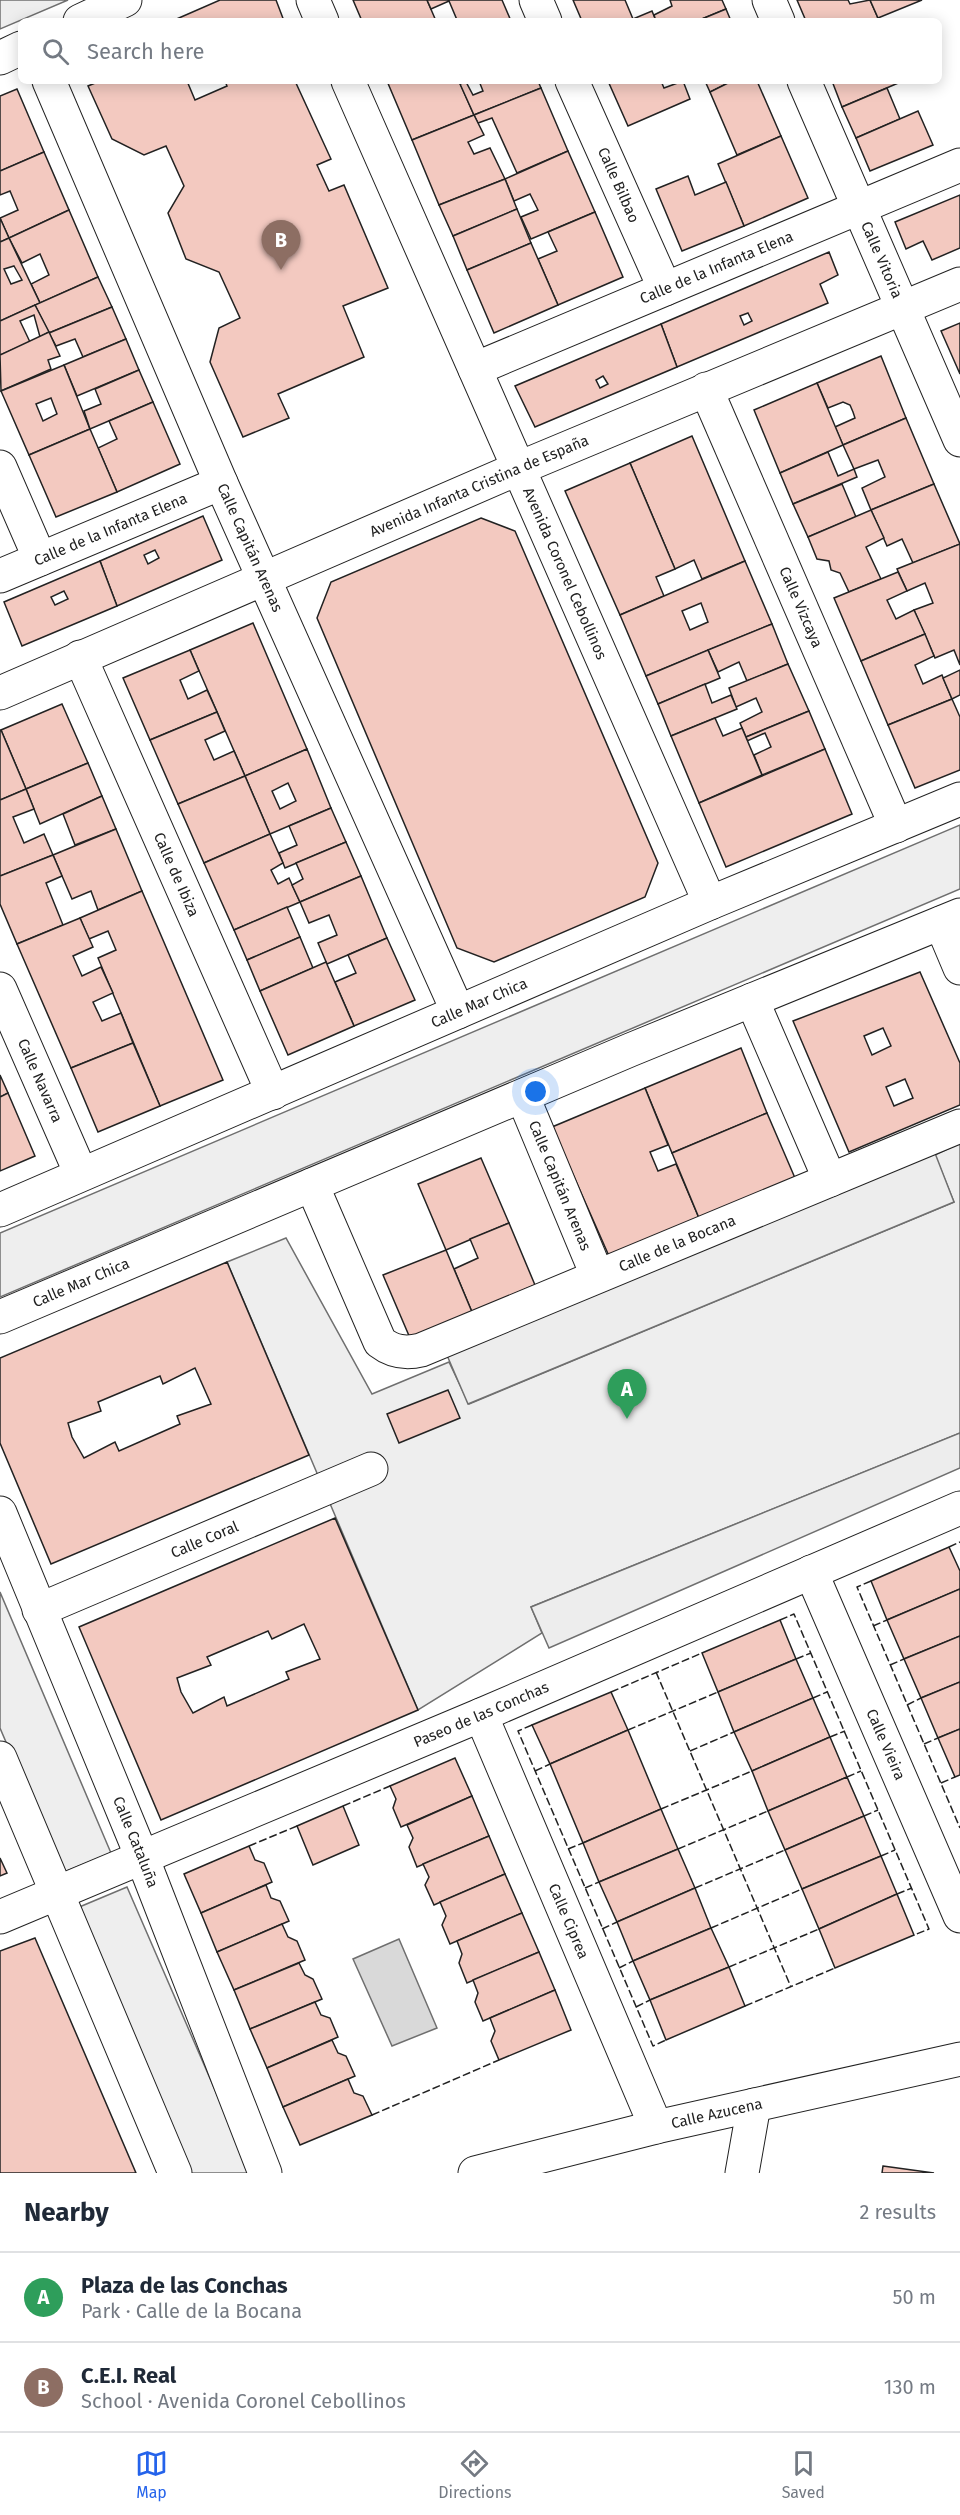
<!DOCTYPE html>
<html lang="en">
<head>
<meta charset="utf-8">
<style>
  body { margin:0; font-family:"Fira Sans",sans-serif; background:#f2f2f3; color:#1f2937 }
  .you { position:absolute; left:536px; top:1092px; width:21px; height:21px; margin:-15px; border:4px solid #fff; border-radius:50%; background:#1a73e8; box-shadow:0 0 0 9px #1a73e833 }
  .badge { display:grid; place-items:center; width:39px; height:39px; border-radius:50%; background:#2563eb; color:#fff; font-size:20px; font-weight:700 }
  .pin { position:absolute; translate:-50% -50px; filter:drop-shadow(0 2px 3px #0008) }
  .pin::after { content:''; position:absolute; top:32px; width:21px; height:18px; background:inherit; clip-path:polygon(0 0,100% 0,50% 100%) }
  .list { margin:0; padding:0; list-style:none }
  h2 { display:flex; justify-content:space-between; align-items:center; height:78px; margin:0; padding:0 24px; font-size:26px }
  h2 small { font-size:20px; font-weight:400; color:#747a83 }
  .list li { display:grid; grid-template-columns:39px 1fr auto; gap:18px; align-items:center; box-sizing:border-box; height:90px; padding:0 24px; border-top:2px solid #e0e1e3 }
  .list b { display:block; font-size:22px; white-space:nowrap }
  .list p { margin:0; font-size:20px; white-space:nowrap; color:#747a83 }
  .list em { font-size:20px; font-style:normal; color:#747a83 }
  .icon { flex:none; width:33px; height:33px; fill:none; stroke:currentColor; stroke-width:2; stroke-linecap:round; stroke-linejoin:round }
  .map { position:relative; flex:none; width:960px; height:2173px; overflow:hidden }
  .search { position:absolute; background:#fff; box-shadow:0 3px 15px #0003; left:18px; right:18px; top:18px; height:66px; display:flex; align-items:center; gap:15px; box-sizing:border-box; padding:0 21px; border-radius:9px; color:#747a83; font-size:22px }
  .sheet { height:258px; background:#fff }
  nav { display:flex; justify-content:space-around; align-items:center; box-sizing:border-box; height:84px; border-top:2px solid #e0e1e3; background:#fff; font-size:16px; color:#747a83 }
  nav a { display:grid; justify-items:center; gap:3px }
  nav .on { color:#2563eb }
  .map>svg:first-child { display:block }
  .green { fill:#eee; stroke:#6f6f6f; stroke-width:1.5 }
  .parking { fill:#ededed; stroke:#6f6f6f; stroke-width:1.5 }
  .water { fill:#d9d9d9; stroke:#6f6f6f; stroke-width:1.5 }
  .building { fill:#f3c9c0; stroke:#222; stroke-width:1.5; fill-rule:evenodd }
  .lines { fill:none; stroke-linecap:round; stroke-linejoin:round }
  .minor-casing { stroke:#222; stroke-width:35 }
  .minor { stroke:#fff; stroke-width:33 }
  .fence { stroke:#222; stroke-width:1.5; stroke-dasharray:8 3; stroke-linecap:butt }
  .labels { text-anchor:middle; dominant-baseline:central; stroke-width:4.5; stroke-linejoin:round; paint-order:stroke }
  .street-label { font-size:15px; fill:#222; stroke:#fff }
</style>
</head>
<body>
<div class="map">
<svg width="960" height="2173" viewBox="0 0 960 2173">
  <rect width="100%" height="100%" fill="#fff"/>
  <g class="green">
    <path d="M0,0h68l-68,29z"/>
    <path d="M960,825v64l-960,408v-64z"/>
    <path d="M960,1143v290l-429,174 11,26 -124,77 -191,-448 59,-24 86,156 77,-32 20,42 485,-202 -19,-47z"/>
    <path d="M0,1592l111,261 -49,20 -62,-145z"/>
    <path d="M127,1887l124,286h-63l-111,-265z"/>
  </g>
  <g class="parking">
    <path d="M933,1148l21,54 -486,202 -22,-51z"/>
    <path d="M960,1433v35l-411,180 -18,-41z"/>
  </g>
  <path class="water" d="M399,1939l38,89 -45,18 -39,-87z"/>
  <g class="building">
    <path d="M220,0h56l8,21h-112z"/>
    <path d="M353,0h74l9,21h-74z"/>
    <path d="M427,0h75l9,21h-56l2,-1 -8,-19 -18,8z"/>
    <path d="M573,0h52l8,19 19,-8 4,10h-74z"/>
    <path d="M670,0h52l4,9 -29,12h-41l-2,-6 18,-9z"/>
    <path d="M797,0h51l2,4 20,-4 8,18 -7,3h-65z"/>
    <path d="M870,0h52l-44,18z"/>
    <path d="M726,9l5,12h-34z"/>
    <path d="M100,81h87l8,19 32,-14 -2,-5h70l36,78 -14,6 12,26 15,-6 44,103 -45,18 21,51 -86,37 11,24 -46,19 -33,-75 9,-34 21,-10 -21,-46 -33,-13 -18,-46 16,-27 -18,-40 -22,9 -32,-16 -24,-53z"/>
    <path d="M387,81h72l15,34 -62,25z"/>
    <path d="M479,81h59l3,7 -67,27 -14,-31 6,-2 7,13 10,-4z"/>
    <path d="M608,81h53l3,7 19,-7 7,18 -62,27z"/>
    <path d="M705,81h27l-22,11z"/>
    <path d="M732,81h25l24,55 -44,19 -27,-63z"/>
    <path d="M832,81h71l-61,26z"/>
    <path d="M541,88l27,63 -51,22 -25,-55 -14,5 -4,-8z"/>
    <path d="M887,88l13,31 -44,19 -14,-31z"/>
    <path d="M17,89l27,63 -44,19v-75z"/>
    <path d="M918,111l15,34 -63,26 -14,-33z"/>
    <path d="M474,115l10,20 -16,7 6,12 16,-6 15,31 -66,26 -27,-65z"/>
    <path d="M781,136l27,62 -64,28 -26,-62z"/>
    <path d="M568,151l27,61 -64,27 -10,-22 17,-7 -8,-16 -16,7 -9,-22z"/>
    <path d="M44,152l25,58 -60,28 -9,-20 18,-8 -8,-19 -10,4v-24z"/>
    <path d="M688,176l7,19 31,-13 18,44 -62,25 -26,-62z"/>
    <path d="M505,179l12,30 -64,27 -14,-31z"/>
    <path d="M960,195v53l-28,12 -9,-19 -17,8 -11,-27z"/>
    <path d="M517,209l14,34 -64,27 -14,-34z"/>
    <path d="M69,210l29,67 -58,26 -9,-19 18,-9 -9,-21 -18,9 -13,-25z"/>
    <path d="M595,212l28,65 -65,28 -20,-46 19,-8 -9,-19z"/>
    <path d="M0,218l9,20 -9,4z"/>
    <path d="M9,238l31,65 -40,18v-79zM14,266l8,14 -11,4 -7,-15z"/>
    <path d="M531,243l27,62 -64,28 -27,-63z"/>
    <path d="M829,252l9,23 -18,9 8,19 -151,64 -16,-43zM748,313l4,8 -8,4 -4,-9z"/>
    <path d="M98,277l14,30 -63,26 -14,-28z"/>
    <path d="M35,305l14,27 -9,5 -6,-22 -14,6 10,21 -30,13v-34z"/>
    <path d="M112,307l14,32 -43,18 -8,-18 -19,7 -7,-13z"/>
    <path d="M960,323v51l-19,-43z"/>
    <path d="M661,324l16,43 -142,60 -20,-41zM603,376l5,8 -8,4 -4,-8z"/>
    <path d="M49,332l11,24 -12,4 3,9 -50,22 -1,-36z"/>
    <path d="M126,339l13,31 -62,26 -13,-31z"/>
    <path d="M881,356l25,62 -63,27 -8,-18 20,-9 -2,-6 -3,-7 -7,-3 -15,6 -11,-25z"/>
    <path d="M64,365l26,64 -61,26 -28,-64zM51,398l6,16 -14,7 -7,-17z"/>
    <path d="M139,370l14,32 -63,27 -6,-18 17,-7 -6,-15z"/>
    <path d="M817,383l26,62 -63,28 -26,-63z"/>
    <path d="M153,402l27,62 -63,28 -19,-44 19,-9 -8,-18z"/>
    <path d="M906,418l28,66 -63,26 -9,-22 23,-11 -7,-17 -24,9 -11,-24z"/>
    <path d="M90,429l27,63 -61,25 -27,-62z"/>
    <path d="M692,436l53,125 -43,18 -8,-19 -19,9 -45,-106z"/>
    <path d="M828,452l10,24 16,-7 3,8 -64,27 -13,-31z"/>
    <path d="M630,463l45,106 -19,8 8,19 -44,19 -55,-124z"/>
    <path d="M842,484l14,33 -48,20 -15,-33z"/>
    <path d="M934,484l26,60 -47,19 -11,-24 -15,7 -16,-36z"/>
    <path d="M871,510l13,28 -18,9 15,32 -32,13 -9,-19 -9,-3 -2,-9 -12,-2 -9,-22z"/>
    <path d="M203,516l19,44 -105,46 -17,-45zM155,550l4,8 -11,6 -4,-9z"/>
    <path d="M481,518l34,13 143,332 -13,34 -151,65 -37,-14 -140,-330 14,-36z"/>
    <path d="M960,544v121l-6,-15 -19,8 -21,-48 19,-7 -8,-20 -18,8 -10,-22z"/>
    <path d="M100,561l17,45 -95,40 -18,-44zM64,591l4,8 -13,6 -4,-8z"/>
    <path d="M745,561l27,63 -126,52 -26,-61zM701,603l7,19 -18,8 -8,-19z"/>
    <path d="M898,572l9,19 -20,9 9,19 18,-9 11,24 -64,27 -27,-63z"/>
    <path d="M253,623l54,126 -62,27 -55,-126z"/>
    <path d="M772,624l16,40 -41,17 -8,-19 -21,10 -10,-22z"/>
    <path d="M925,634l9,22 -19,9 8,19 19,-9 10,24 -64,26 -27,-64z"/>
    <path d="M190,650l9,21 -19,9 8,19 19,-9 10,22 -67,28 -27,-62z"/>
    <path d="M708,650l12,28 -62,26 -12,-28z"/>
    <path d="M788,664l21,47 -63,26 -6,-14 22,-11 -6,-14 -20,9 -7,-19z"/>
    <path d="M960,670v25l-8,4 -9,-21z"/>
    <path d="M705,684l7,19 19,-8 6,14 -66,27 -13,-32z"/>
    <path d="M952,699l8,18v53l-45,18 -27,-63z"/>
    <path d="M62,704l26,59 -62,26 -25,-59z"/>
    <path d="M809,711l16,38 -63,26 -8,-20 17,-8 -6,-14 -18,8 -1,-4z"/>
    <path d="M217,712l8,19 -20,9 9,20 20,-9 11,25 -67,28 -28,-64z"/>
    <path d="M715,718l8,18 19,-8 20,47 -63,28 -28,-67z"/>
    <path d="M1,730l25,59 -26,11v-69z"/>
    <path d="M307,749l24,59 -61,26 -25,-58zM288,783l8,18 -16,8 -8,-18z"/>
    <path d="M825,749l27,65 -126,53 -27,-64z"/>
    <path d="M88,763l14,33 -62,28 -14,-35z"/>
    <path d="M245,776l25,58 -66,29 -26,-59z"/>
    <path d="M26,789l8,20 -21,8 11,26 20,-9 9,21 -53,21v-76z"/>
    <path d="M102,796l14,33 -41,16 -12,-31z"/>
    <path d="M331,808l15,34 -61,26 -6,-15 18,-8 -8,-19z"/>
    <path d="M116,829l26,62 -44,19 -7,-19 -19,8 -19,-44z"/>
    <path d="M270,834l13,29 -12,7 7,14 11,-6 11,24 -66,28 -30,-67z"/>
    <path d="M346,842l15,34 -61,26 -8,-17 11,-6 -7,-16z"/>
    <path d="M53,855l9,21 -16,7 17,42 -46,19 -17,-40v-28z"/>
    <path d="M361,876l26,62 -60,26 -9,-21 19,-8 -8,-20 -20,8 -9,-21z"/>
    <path d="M142,891l81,189 -63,26 -62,-148 18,-8 -8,-19 -19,8 -9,-21z"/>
    <path d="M287,907l13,30 -53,23 -13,-30z"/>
    <path d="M80,918l13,29 -20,9 9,20 19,-9 12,26 -20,9 9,19 19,-8 12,30 -62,25 -54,-124z"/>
    <path d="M300,937l13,31 -53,23 -13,-31z"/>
    <path d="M387,938l28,62 -61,26 -19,-44 21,-9 -8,-18z"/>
    <path d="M326,962l28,64 -66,29 -28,-64z"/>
    <path d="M920,972l40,91v42l-111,47 -56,-131zM883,1028l8,18 -19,9 -8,-19zM905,1079l8,19 -19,8 -8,-19z"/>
    <path d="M133,1043l27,63 -62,26 -27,-64z"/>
    <path d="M741,1048l26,65 -95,40 -27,-65z"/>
    <path d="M0,1075l8,18 -8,4z"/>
    <path d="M645,1088l23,57 -18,7 8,19 18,-7 23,54 -90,38 -57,-129z"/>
    <path d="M8,1093l27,63 -35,15v-74z"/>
    <path d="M767,1113l28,65 -96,40 -27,-65z"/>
    <path d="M481,1158l28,65 -63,27 -28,-66z"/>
    <path d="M509,1223l26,62 -63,27 -18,-43 24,-11 -8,-19z"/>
    <path d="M446,1250l26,62 -62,26 -27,-63z"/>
    <path d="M227,1262l82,193 -258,109 -51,-121v-85zM195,1368l16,36 -34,12 3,8 -61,27 -4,-9 -31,16 -12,-21 -4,-14 33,-12 -3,-9 62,-26 3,8z"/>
    <path d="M448,1390l12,28 -61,25 -12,-29z"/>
    <path d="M335,1518l83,192 -257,110 -82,-193zM304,1624l16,35 -34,13 3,7 -62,27 -3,-9 -31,16 -12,-21 -4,-14 34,-13 -4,-8 61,-26 4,8z"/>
    <path d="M949,1547l11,24v18l-73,31 -16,-39z"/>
    <path d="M960,1589v47l-56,23 -17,-39z"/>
    <path d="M780,1620l16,39 -78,33 -16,-39z"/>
    <path d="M960,1636v46l-39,16 -17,-39z"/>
    <path d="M796,1659l17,39 -79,34 -16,-40z"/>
    <path d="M960,1682v47l-22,9 -17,-40z"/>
    <path d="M611,1692l17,38 -78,34 -18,-39z"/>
    <path d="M813,1698l17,39 -78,34 -18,-39z"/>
    <path d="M960,1729v46l-5,2 -17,-39z"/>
    <path d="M628,1730l33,79 -78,34 -33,-79z"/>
    <path d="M830,1737l17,40 -79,34 -16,-40z"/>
    <path d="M455,1758l17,38 -71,31 -8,-19 3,-9 -6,-13z"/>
    <path d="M847,1777l17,39 -79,34 -17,-39z"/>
    <path d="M472,1796l17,40 -72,31 -8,-20 4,-9 -6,-13z"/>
    <path d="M343,1806l16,39 -46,20 -16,-39z"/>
    <path d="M661,1809l17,40 -79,33 -16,-39z"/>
    <path d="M864,1816l17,40 -79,33 -17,-39z"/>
    <path d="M489,1836l16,38 -71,31 -9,-20 4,-8 -6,-13z"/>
    <path d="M249,1846l6,14 9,3 8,19 -71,31 -17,-39z"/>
    <path d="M678,1849l17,39 -78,34 -18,-40z"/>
    <path d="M881,1856l16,38 -78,35 -17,-40z"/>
    <path d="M0,1858l7,15 -7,3z"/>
    <path d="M505,1874l17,39 -72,31 -8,-19 4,-9 -6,-14z"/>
    <path d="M266,1885l5,13 9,3 9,20 -72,31 -16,-39z"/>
    <path d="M695,1888l16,40 -78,33 -16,-39z"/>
    <path d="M897,1894l17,41 -79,33 -16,-39z"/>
    <path d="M522,1913l17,39 -72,31 -8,-20 3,-9 -5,-13z"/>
    <path d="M282,1924l6,13 9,4 8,19 -71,30 -17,-38z"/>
    <path d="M711,1928l18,39 -79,33 -17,-39z"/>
    <path d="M35,1938l101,235h-136v-222z"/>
    <path d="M539,1952l16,38 -72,31 -8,-19 3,-9 -5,-13z"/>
    <path d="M299,1963l6,12 8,4 9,20 -72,30 -16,-39z"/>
    <path d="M729,1967l16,39 -79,34 -16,-40z"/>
    <path d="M555,1990l16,40 -72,30 -8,-19 4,-10 -5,-13z"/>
    <path d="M315,2002l6,13 9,3 8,19 -71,31 -17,-39z"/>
    <path d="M332,2040l6,13 8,3 9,20 -72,31 -16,-39z"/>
    <path d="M348,2079l6,14 9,3 9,19 -72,30 -17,-38z"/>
    <path d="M883,2166l51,7h-52z"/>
  </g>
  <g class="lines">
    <defs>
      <g id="minor">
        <path d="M313,0l9,21"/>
        <path d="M536,0l9,21"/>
        <path d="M769,0l9,21"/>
        <path d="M80,21l45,-21"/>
        <path d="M0,58l21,-10"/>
        <path id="s1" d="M49,81l172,402 237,529"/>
        <path id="s2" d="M348,81l362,822"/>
        <path id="s3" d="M572,81l93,208"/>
        <path id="s4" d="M804,81l156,359"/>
        <path id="s5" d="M475,369l485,-204"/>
        <path id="s6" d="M706,389l190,437"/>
        <path d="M0,467l40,92"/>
        <path id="s7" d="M0,576l221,-93"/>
        <path id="s8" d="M80,657l193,436"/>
        <path id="s9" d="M0,693l517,-224 443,-185"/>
        <path d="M941,923l19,45"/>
        <path id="s10" d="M0,989l81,185"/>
        <path d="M752,1000l78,180"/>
        <path id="s11" d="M523,1097l74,178"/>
        <path id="s12" d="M312,1185l68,157c13,10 25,12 41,8l539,-224"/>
        <path id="s13" d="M0,1210l710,-307 250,-104"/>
        <path id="s14" d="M0,1317l630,-267 330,-135"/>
        <path id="s15" d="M0,1513l142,344 123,316"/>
        <path id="s16" d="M811,1572l149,344"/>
        <path id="s17" d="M39,1610l332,-141"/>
        <path id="s18" d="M481,1715l175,412"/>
        <path d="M0,1758l175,415"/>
        <path id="s19" d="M0,1917l481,-202 479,-207"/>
        <path id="s20" d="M475,2173l181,-46 304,-68"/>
        <path d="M742,2173l12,-68"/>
      </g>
    </defs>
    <use href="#minor" class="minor-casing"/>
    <use href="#minor" class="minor"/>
    <g class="fence">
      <path d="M949,1547l11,-5"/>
      <path d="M871,1581l-14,6 103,241"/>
      <path d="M780,1620l14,-6 135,315 -15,6"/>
      <path d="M873,1626l14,-6"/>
      <path d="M796,1659l15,-6"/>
      <path d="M890,1665l14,-6"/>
      <path d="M656,1672l135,315"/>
      <path d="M611,1692l91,-39"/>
      <path d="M813,1698l14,-6"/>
      <path d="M907,1705l14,-7"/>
      <path d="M532,1725l-14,6 135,315 13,-6"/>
      <path d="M628,1730l90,-38"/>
      <path d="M830,1737l15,-6"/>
      <path d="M924,1744l14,-6"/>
      <path d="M690,1751l44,-19"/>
      <path d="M535,1771l15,-7"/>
      <path d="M847,1777l14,-6"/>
      <path d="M941,1783l14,-6"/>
      <path d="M343,1806l47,-20"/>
      <path d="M661,1809l91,-38"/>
      <path d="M864,1816l14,-6"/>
      <path d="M249,1846l48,-20"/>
      <path d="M568,1849l15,-6"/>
      <path d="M678,1849l90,-38"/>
      <path d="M881,1856l14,-6"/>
      <path d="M585,1888l14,-6"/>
      <path d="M695,1888l90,-38"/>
      <path d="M897,1894l15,-6"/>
      <path d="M711,1928l91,-39"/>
      <path d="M602,1929l15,-7"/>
      <path d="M729,1967l90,-38"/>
      <path d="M619,1968l14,-7"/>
      <path d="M745,2006l90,-38"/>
      <path d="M636,2007l14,-7"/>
      <path d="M372,2115l127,-55"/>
    </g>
  </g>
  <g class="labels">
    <g class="street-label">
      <text stroke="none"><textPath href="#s3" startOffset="114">Calle Bilbao</textPath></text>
      <text stroke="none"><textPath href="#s4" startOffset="195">Calle Vitoria</textPath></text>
      <text stroke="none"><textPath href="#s5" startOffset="262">Calle de la Infanta Elena</textPath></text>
      <text stroke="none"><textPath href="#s9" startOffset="522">Avenida Infanta Cristina de España</textPath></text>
      <text stroke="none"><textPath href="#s7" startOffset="120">Calle de la Infanta Elena</textPath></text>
      <text stroke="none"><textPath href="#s1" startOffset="508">Calle Capitán Arenas</textPath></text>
      <text stroke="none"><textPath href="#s2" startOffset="538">Avenida Coronel Cebollinos</textPath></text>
      <text stroke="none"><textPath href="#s6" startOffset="238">Calle Vizcaya</textPath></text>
      <text stroke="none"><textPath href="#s8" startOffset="238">Calle de Ibiza</textPath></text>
      <text stroke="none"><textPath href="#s13" startOffset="522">Calle Mar Chica</textPath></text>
      <text stroke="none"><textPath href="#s10" startOffset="100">Calle Navarra</textPath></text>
      <text stroke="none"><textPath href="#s11" startOffset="96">Calle Capitán Arenas</textPath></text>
      <text stroke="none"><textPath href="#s12" startOffset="492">Calle de la Bocana</textPath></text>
      <text stroke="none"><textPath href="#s14" startOffset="88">Calle Mar Chica</textPath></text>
      <text stroke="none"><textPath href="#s17" startOffset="180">Calle Coral</textPath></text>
      <text stroke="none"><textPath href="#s19" startOffset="522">Paseo de las Conchas</textPath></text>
      <text stroke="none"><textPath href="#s16" startOffset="188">Calle Vieira</textPath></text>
      <text stroke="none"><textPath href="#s15" startOffset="356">Calle Cataluña</textPath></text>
      <text stroke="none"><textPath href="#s18" startOffset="224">Calle Ciprea</textPath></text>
      <text stroke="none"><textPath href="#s20" startOffset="249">Calle Azucena</textPath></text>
    </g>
  </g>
</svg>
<div class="you"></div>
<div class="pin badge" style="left:627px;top:1419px;background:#2e9e5b">A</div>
<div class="pin badge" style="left:281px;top:270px;background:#8d6e63">B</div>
<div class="search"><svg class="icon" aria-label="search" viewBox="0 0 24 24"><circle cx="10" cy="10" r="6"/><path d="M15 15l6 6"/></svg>Search here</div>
</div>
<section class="sheet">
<h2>Nearby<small>2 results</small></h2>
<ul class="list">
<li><span class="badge" style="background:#2e9e5b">A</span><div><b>Plaza de las Conchas</b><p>Park · Calle de la Bocana</p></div><em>50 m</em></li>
<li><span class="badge" style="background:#8d6e63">B</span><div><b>C.E.I. Real</b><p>School · Avenida Coronel Cebollinos</p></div><em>130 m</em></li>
</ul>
</section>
<nav>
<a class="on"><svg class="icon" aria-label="map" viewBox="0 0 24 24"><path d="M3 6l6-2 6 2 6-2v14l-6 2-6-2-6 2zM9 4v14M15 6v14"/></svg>Map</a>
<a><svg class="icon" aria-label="directions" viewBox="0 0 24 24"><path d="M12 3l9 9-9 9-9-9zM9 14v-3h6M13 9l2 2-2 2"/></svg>Directions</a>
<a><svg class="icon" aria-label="saved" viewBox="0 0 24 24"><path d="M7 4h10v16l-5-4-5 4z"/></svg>Saved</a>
</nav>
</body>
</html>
